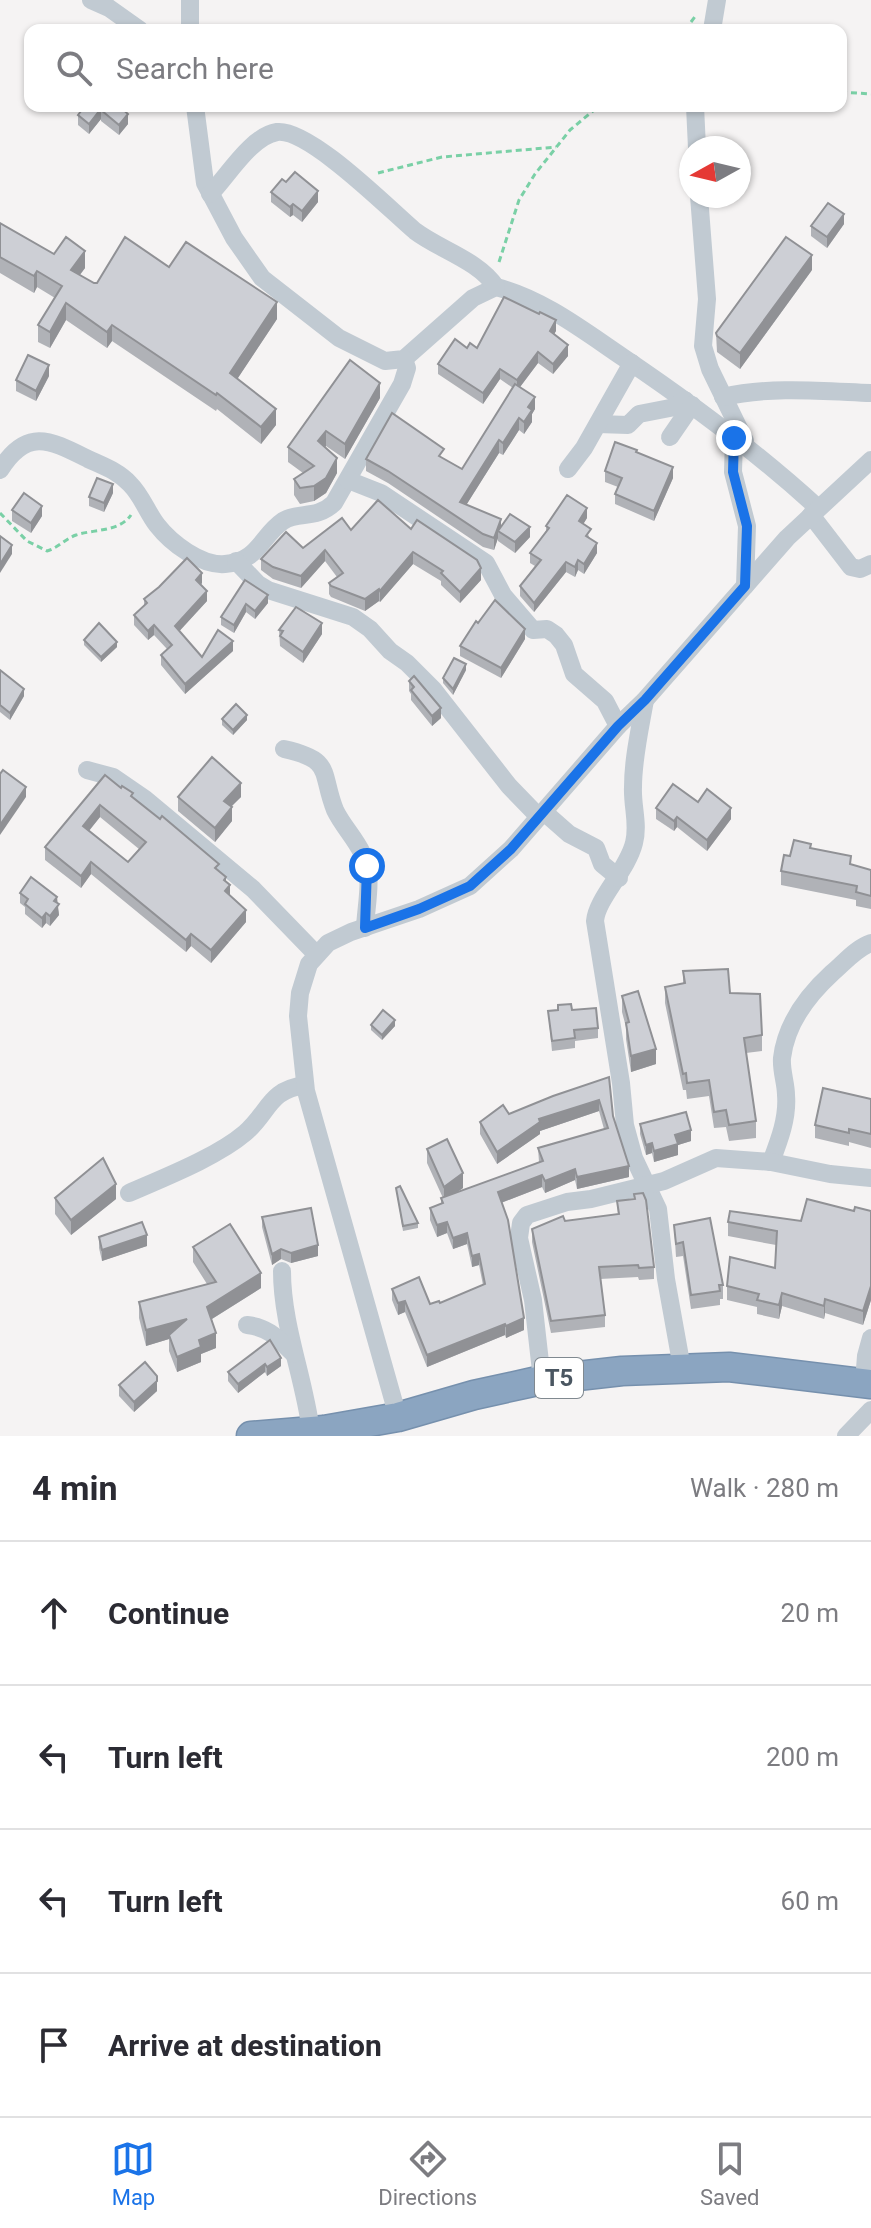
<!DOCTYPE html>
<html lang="en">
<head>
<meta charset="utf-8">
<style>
  body { margin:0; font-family:Roboto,sans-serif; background:#f7f7f7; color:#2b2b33 }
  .compass { position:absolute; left:679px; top:136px; width:72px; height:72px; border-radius:50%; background:#fff; box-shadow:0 2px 6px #0004; rotate:262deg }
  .stop { position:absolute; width:24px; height:24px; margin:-18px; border:6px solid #1a73e8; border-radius:50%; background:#fff }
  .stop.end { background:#1a73e8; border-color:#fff; box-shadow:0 2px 8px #0008 }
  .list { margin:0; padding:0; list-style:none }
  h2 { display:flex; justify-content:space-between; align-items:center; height:104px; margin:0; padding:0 32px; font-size:34px }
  h2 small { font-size:26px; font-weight:400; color:#7c7c81 }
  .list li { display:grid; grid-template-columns:52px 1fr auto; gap:24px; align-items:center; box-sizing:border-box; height:144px; padding:0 32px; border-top:2px solid #e1e1e2 }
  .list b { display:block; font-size:30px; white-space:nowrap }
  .list em { font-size:26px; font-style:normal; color:#7c7c81 }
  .icon { flex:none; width:44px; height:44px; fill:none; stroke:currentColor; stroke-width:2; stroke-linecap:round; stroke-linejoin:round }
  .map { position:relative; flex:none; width:871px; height:1436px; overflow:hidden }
  .search { position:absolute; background:#fff; box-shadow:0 2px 6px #0004; left:24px; right:24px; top:24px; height:88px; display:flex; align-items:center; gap:20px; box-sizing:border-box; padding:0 28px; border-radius:16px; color:#7c7c81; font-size:30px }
  .sheet { height:680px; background:#fff }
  nav { display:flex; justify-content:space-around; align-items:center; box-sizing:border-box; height:112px; border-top:2px solid #e1e1e2; background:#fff; font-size:22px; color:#7c7c81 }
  nav a { display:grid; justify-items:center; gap:4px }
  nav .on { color:#1a73e8 }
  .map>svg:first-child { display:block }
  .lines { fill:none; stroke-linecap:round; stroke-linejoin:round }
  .highway-casing { stroke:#7690ad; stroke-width:31 }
  .path { stroke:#7ad0a6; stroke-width:3; stroke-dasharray:6 4; stroke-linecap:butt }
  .minor { stroke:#c1cad2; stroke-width:18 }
  .highway { stroke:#8ba5c1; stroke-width:28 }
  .wall { fill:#b0b2b7; fill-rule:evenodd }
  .shaded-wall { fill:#909195 }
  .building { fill:#cdcfd5; stroke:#909195; stroke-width:2; fill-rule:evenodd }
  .route { stroke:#1a73e8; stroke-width:10 }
  .labels { text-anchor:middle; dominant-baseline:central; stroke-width:7; stroke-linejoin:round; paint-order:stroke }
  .shield { fill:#fff; stroke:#808990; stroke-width:2 }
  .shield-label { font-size:24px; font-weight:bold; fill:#4a5661 }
</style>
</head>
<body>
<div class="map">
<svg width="871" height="1436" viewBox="0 0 871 1436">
  <rect width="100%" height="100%" fill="#f5f3f3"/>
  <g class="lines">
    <defs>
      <path id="highway" d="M251,1436l73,-6 74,-13 76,-22 68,-15 80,-9 107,-4 142,17"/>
    </defs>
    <use href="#highway" class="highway-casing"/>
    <g class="path">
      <path d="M685,30l12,-16"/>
      <path d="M841,92l30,2"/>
      <path d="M712,108l43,-2"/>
      <path d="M378,173l64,-16 114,-10"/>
      <path d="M499,262l20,-62 16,-26 35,-44 29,-24"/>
      <path d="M0,513l27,28 20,10c11,-3 18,-12 29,-16 19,-6 43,-3 55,-20"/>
    </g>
    <g class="minor">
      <path d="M91,0l18,8 31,22"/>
      <path d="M190,30v-30"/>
      <path d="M712,30l5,-30"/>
      <path d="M195,106l10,77 29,55 28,40 77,60 46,23 19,-2 69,-61 23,-11c47,12 88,44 128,71 68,46 133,94 194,150"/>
      <path d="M695,106l2,42"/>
      <path d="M210,194c17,-17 41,-58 67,-62 32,-4 112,77 138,99 25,19 63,29 81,56"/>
      <path d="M699,196l8,103 -4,47 7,23 35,72"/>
      <path d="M723,397c48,-11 99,-6 148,-4"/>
      <path d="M598,424l30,1 11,-11 36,-7 10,-7"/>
      <path d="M670,437l22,-32"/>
      <path d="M734,438l-1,34 14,54 -2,60"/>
      <path d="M568,469l16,-21 48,-85"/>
      <path d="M0,470c27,-43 50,-30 88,-11 15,7 30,12 42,25 12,12 17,28 27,41 14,18 44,41 68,39 34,-3 36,-28 58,-43 16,-10 33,-1 51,-18l68,-119 5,-16 -3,-9"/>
      <path d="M348,480l33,13 105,70 17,32 30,35 14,-1 9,6 8,10 10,29 31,27 13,25"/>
      <path d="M811,515l40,52 9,2 11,-5"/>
      <path d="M236,561l22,23 10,6 85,27 17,12 20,22 17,12 26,26 76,97 30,31"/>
      <path d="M645,700c-5,29 -12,58 -12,87 -1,19 6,37 1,56 -7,28 -37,55 -39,78l26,162 4,42 9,33 24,51 8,70 16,89"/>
      <path d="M284,749c50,11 36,23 51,61 7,15 20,28 27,43 12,21 4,51 3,75"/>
      <path d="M87,770l26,7 32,22 108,90 63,65"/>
      <path d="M544,812l25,22 27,14 6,16 17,14"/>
      <path d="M771,1162c8,-21 17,-44 15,-67 0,-12 -5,-24 -4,-37 4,-34 26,-63 50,-85 12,-10 24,-25 39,-30"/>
      <path d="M129,1193c34,-15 88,-36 116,-60 24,-20 23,-43 60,-48"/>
      <path d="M282,1271c0,54 22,106 29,160"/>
      <path d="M247,1325c22,2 32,15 47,29"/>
      <path d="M542,1380l-9,-80 -14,-62 2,-15 6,-8 40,-13 24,-3 73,-18 52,-23 55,4 59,12 41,4"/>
      <path d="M864,1382l2,-26 5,-18"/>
      <path d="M398,1417l-92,-326 -8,-75 2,-23 9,-29 19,-21 23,-11 68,-23 51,-23 41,-37 107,-123 27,-26 142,-162 84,-78"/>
      <path d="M846,1436l25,-26"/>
    </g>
    <use href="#highway" class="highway"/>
  </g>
  <g class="wall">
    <path d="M104,106l24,18 -9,11 -18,-14v-2l-12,15 -11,-9v-10z"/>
    <path d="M271,192l47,10 -16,20 -9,-7 -3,2 -19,-15z"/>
    <path d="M0,223l54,31 31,14 -5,7 14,8 75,-16 108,52 -40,60 39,46 -15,19 -44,-35 -1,2 -104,-70 -5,7 -41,-28 -16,28 -12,-6v-17l17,-27 -18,-11 -3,6 -34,-20z"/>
    <path d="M844,224l-17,24 -16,-12v-10z"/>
    <path d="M812,270l-72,99 -23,-17 -1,-19z"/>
    <path d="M556,331l-2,3 14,22 -15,18 -15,-11 -18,24 15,22 -3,5v8l-8,12 -5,-4 -16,25 -4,-2 -33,52 35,22 29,10 -15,16 -17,-12v-3l-4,12 -11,-3 -95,-64 -22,-12v-12h78l18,10 51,-81 -13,-9 -17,25 -45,-30v-10l29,-16h10z"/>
    <path d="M49,376l-13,25 -20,-10v-11z"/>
    <path d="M380,398l-35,61 -19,-13 -1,1 12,26 -11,20 -12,8 -14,3 -6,-9v-16l9,-6 -15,-11v-15z"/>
    <path d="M605,471l68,7 -19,43 -39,-17v-10l3,-7 -13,-5z"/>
    <path d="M113,493l-9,19 -15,-6v-9z"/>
    <path d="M12,510l30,6 -11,17 -19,-12z"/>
    <path d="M587,518l-4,6 14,29 -13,21 -6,-4 -3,7 -9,-5 -32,40 -14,-16v-10l15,-20 -5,-3v-10l16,-22v-5z"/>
    <path d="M411,529l70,51 -21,23 -19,-18v-4l-28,-17 -33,38 -1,-1 -14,10 -34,-14 -2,-3v-11l8,-6 -12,-16 -24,27 -28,-9 -12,-9v-11l42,-11 48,-18z"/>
    <path d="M245,580l23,23 -13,16 -9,-7 -12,21 -13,-8v-8z"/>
    <path d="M202,583l-1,2 6,16 -28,30 23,26 31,-6 -48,43 -24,-29v-10l6,-6 -13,-14 -6,5 -14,-15v-10l10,-9v-7z"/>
    <path d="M478,623l47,16 -24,39 -41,-22v-10z"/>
    <path d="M279,630l43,4 -19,29 -23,-17z"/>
    <path d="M84,640l33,7 -16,15 -17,-17z"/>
    <path d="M0,670l24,26 -14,24 -10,-8z"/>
    <path d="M466,670l-13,25 -10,-12v-5z"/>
    <path d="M409,681l32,37 -9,8 -21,-26v-6l-2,-3z"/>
    <path d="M222,719l25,1 -14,15 -11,-10z"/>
    <path d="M105,775l28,22 86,73 7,12 4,14 16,26 -35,41 -20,-17 -5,6 -95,-78 -10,14 -36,-28v-13zM100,817l39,32 -11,13 -39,-31z"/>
    <path d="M178,797h63l-10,9 1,15 -17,21 -37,-31z"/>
    <path d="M698,802l33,17 -24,32 -30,-24 -3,4 -18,-12v-11z"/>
    <path d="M811,848l40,17 20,5v39l-15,-3v-6l-75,-15v-14l9,-15z"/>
    <path d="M20,893l37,10 2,12 -9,11 -4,-3 -4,5 -17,-14v-7l-5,-4z"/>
    <path d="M683,971l47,22 32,42v16l-16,2 10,68v17l-27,3 -3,-14 -12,1 -5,-32 -22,3 -1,-9h-3l-18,-87v-16l18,-4z"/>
    <path d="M622,996l34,68 -25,8 -5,-33v-12l-4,-15z"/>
    <path d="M558,1010h14l26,18v10l-23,3v7l-23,3 -4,-40z"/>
    <path d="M371,1025l24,1 -13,14 -11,-10z"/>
    <path d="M609,1077l4,39 16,61 -52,12 -2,-9 -30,13 -3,-6 -41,16 23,127 -18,8 -1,-3 -78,32 -22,-55 -7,3 -6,-15v-11l38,15 10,-1 43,-18 -4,-20 -7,2 -5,-23 -14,5 -6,-16 -10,4 -7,-17v-12l11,-4v-6h2l-16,-35v-14l36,39 -7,5 83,-31 -1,-14 66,-19 -5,-18 -59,20v3l-43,30 -17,-30v-12l29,-8z"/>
    <path d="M871,1099v49l-22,-6v4l-34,-8v-13z"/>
    <path d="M640,1124l51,17 -13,4v10l-24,7 -2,-9 -6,2 -6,-21z"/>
    <path d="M396,1188l22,35v5l-15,3z"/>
    <path d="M634,1194l20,73v12l-15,1 -1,-3 -38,2 5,36v12l-54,6 -19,-91v-13l33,-8 53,-6 -1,-14 17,-2z"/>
    <path d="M55,1198l61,1 -45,36 -16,-21z"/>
    <path d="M854,1211h17v89l-8,25 -38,-12 -1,6 -42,-13 -3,13 -22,-5v-7l-30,-7v-14l48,-18 1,-23 -48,-9v-14l73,-1z"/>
    <path d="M262,1217l56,39 -27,7 -10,-4 -9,6 -10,-38z"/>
    <path d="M674,1225l49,60v14h-3v6l-29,4 -8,-53 -7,1z"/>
    <path d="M99,1237l48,9 -45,15 -3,-13z"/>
    <path d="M193,1247l68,41 -49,31 4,29 -15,6v8l-24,10 -8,-21v-12l-23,7 -7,-28v-16l68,-18 -14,-22z"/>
    <path d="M270,1340l11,26 -14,10 -2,-4 -27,21 -10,-12v-9z"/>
    <path d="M119,1385l38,6 -23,21 -15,-16z"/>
  </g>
  <g class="shaded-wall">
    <path d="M104,106l-3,4v9l-12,15v-10z"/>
    <path d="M128,114v10l-9,11v-10z"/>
    <path d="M318,191v11l-16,20v-11z"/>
    <path d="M293,204v11l-3,2v-10z"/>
    <path d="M844,214v10l-17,24v-11z"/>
    <path d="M85,251v17l-14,18v-16z"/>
    <path d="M812,255v15l-72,99v-16z"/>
    <path d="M37,271v16l-3,6v-17z"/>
    <path d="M277,302v17l-47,71v-17z"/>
    <path d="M66,303v17l-16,28v-16z"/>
    <path d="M556,320v11l-6,10v-10z"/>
    <path d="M112,325v16l-5,7v-16z"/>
    <path d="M568,345v11l-15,18v-10z"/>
    <path d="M538,352v11l-21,28v-11z"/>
    <path d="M49,365v11l-13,25v-10z"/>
    <path d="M500,369v10l-17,25v-11z"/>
    <path d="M380,383v15l-35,61v-15z"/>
    <path d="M535,397v12l-3,5v8l-8,12v-12l4,-15z"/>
    <path d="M276,409v16l-15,19v-17z"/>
    <path d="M519,418v12l-16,25v-12z"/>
    <path d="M326,431v15l-8,10v-15z"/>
    <path d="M499,440v13l-39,62v-13z"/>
    <path d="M337,458v15l-11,20 -12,8v-15z"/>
    <path d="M673,467v11l-19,43v-10z"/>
    <path d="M113,484v9l-9,19v-9z"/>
    <path d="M42,506v10l-11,17v-10z"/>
    <path d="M587,508v10l-8,13v-10z"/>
    <path d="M501,519v12h-3v7l-4,12v-12z"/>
    <path d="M530,527v10l-15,16v-11z"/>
    <path d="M597,543v10l-13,21v-10z"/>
    <path d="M12,545v9l-12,19v-9z"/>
    <path d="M325,550v11l-24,27v-12z"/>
    <path d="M413,552v12l-33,38v-11z"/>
    <path d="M578,560v10l-3,7v-10z"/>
    <path d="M566,562v10l-32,40v-9z"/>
    <path d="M481,568v12l-21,23v-11z"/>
    <path d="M202,573v10l-6,7v-10z"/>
    <path d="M379,589v12l-14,10v-12z"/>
    <path d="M207,591v10l-32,35v-10z"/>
    <path d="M268,595v8l-13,16v-8z"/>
    <path d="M246,604v8l-12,21v-8z"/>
    <path d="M322,623v11l-19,29v-11z"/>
    <path d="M154,625v10l-6,5v-9z"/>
    <path d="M525,629v10l-24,39v-10z"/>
    <path d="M233,641v10l-48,43v-10z"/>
    <path d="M117,642v5l-16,15v-5z"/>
    <path d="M466,664v6l-13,25v-6z"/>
    <path d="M24,689v7l-14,24v-7z"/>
    <path d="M441,708v10l-9,8v-10z"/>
    <path d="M247,715v5l-14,15v-5z"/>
    <path d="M241,783v14l-17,17v-13z"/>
    <path d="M26,787v10l-26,38v-10z"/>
    <path d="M100,805v12l-17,21v-12z"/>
    <path d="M232,807v14l-17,21v-14z"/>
    <path d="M731,808v11l-24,32v-11z"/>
    <path d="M677,817v10l-3,4v-10z"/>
    <path d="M91,862v12l-10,14v-12z"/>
    <path d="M226,877v12l4,-4v13l-5,6 -1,-24z"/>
    <path d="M57,897l2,18 -9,11v-10l4,-15z"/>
    <path d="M246,910v12l-35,41v-13z"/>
    <path d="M46,913v10l-4,5v-10z"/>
    <path d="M191,934v12l-5,6v-12z"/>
    <path d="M395,1020v6l-13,14v-5z"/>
    <path d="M656,1049v15l-25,8v-16z"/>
    <path d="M599,1100v11l-59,20v3l-43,30v-12l42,-33z"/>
    <path d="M691,1130v11l-13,4v10l-24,7v-11l21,-16z"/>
    <path d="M652,1143v10l-6,2v-10z"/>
    <path d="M629,1166v11l-52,12v-12z"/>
    <path d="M575,1169v11l-30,13v-12z"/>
    <path d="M463,1173v15l-19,13v-14z"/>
    <path d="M542,1175v12l-44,17v-12z"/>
    <path d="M116,1184v15l-45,36v-15z"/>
    <path d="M447,1222v11l-10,4v-12z"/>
    <path d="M467,1233v11l-14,5v-11z"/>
    <path d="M147,1235v11l-45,15v-11z"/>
    <path d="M318,1245v11l-27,7v-10z"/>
    <path d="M281,1249v10l-9,6v-11z"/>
    <path d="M479,1254v11l-7,2v-11z"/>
    <path d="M261,1273v15l-54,34v-15z"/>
    <path d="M871,1286v14l-8,25v-14z"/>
    <path d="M782,1293v13l-3,13v-14z"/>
    <path d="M825,1299v14l-1,6v-13z"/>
    <path d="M405,1301v11l-7,3v-12z"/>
    <path d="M524,1318v12l-18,8v-12z"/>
    <path d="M187,1319l-18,16v4l-23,7v-16z"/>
    <path d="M505,1324v11l-78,32v-12z"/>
    <path d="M216,1333v15l-15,6v8l-24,10v-15l22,-17z"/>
    <path d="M281,1358v8l-14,10v-9z"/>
    <path d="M265,1364v8l-27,21v-9z"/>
    <path d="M157,1381v10l-23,21v-10z"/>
  </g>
  <g class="building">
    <path d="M85,106h18l-14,18 -11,-9z"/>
    <path d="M105,106h14l9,8 -9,11 -18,-15z"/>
    <path d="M295,172l23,19 -16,20 -9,-7 -3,3 -19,-15 11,-13 4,3z"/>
    <path d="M828,203l16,11 -17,23 -16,-11z"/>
    <path d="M0,223l54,31 12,-17 19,14 -14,19 23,13h3l28,-46 44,30 17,-25 91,60 -47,71 46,36 -15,18 -44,-34 -1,2 -104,-70 -5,7 -41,-29 -16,29 -12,-7 24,-39 -25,-15 -3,5 -34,-19z"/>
    <path d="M786,237l26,18 -72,98 -23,-17 -1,-3z"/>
    <path d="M504,297l35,17 1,-2 16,8 -6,11 18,14 -15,19 -15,-12 -21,28 -17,-11 -17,24 -45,-29 17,-25 12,9 3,-5 7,5z"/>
    <path d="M28,355l21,10 -13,26 -20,-11z"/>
    <path d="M350,360l30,23 -35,61 -19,-13 -8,10 19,17 -11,20 -12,8 -14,2 -6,-9 20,-13 -26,-19z"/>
    <path d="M515,384l20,13 -7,10 4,3 -8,12 -5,-4 -16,25 -4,-3 -39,62 41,17 -7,19 -11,-4 -95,-63 -22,-12 26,-46 52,36 -5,7 23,13z"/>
    <path d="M615,442l22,8 -1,2 37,15 -19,44 -39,-17 7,-16 -17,-7z"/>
    <path d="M97,478l16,6 -9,19 -15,-6z"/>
    <path d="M24,493l18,13 -11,17 -19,-13z"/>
    <path d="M567,495l20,13 -8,13 12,8 -5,7 11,7 -13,21 -6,-4 -3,7 -9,-5 -32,41 -14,-17 21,-26 -11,-7 19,-25 -3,-2z"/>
    <path d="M378,500l33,29 6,-9 60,40 4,8 -21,24 -19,-19 2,-2 -30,-19 -33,39 -1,-2 -14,10 -34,-13 -2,-3 14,-10 -18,-23 -24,26 -28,-9 -12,-8 25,-27 17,16 39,-30 9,12z"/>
    <path d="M510,514l20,13 -15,15 -17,-11z"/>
    <path d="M0,536l12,9 -12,19z"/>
    <path d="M187,558l15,15 -6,7 11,11 -32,35 27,31 16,-27 15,11 -48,43 -24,-29 11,-10 -18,-20 -6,6 -14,-16 13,-12 -3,-4 15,-12z"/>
    <path d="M245,580l23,15 -13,16 -9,-7 -12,21 -13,-8z"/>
    <path d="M495,600l30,29 -24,39 -41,-22 16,-25 2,2z"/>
    <path d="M296,607l26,16 -19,29 -23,-16 3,-5 -4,-1z"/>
    <path d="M99,623l18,19 -16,15 -17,-17z"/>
    <path d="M454,658l12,6 -13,25 -10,-11z"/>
    <path d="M0,670l24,19 -14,24 -10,-8z"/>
    <path d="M414,676l27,32 -9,8 -21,-26 3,-3 -5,-6z"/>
    <path d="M236,704l11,11 -14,15 -11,-11z"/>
    <path d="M212,757l29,26 -17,18 8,6 -17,21 -37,-31z"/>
    <path d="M3,770l23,17 -26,38v-51z"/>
    <path d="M105,775l16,13 1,-2 11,7 -2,3 29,23 2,-3 57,48 -4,4 11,9 -2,3 6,5 -5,6 21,19 -35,40 -20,-16 -5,6 -95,-78 -10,14 -36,-29zM100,805l46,37 -18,20 -45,-36z"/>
    <path d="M673,784l25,18 9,-13 24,19 -24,32 -30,-23 -3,4 -18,-13z"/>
    <path d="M794,840l17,4 -1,4 41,8 -1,8 21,6v26l-15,-4 1,-6 -76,-15 3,-16 6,1z"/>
    <path d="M31,877l26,20 -3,4 5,3 -9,12 -4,-3 -4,5 -17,-14 3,-5 -8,-6z"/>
    <path d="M728,969l2,24 30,1 2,41 -18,3 12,83 -27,4 -3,-15 -12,2 -5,-32 -22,3 -1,-10 -3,1 -18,-87 20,-4 -2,-12z"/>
    <path d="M638,991l18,58 -25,7 -5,-33 3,-1 -7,-26z"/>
    <path d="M571,1004l1,6 24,-2 2,20 -24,2 1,8 -23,3 -4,-30 10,-1v-5z"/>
    <path d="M383,1010l12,10 -13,15 -11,-10z"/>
    <path d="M609,1077l4,39 16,50 -52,11 -2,-8 -30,12 -3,-6 -44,17 10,28 16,98 -18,8 -1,-2 -78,31 -22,-54 -7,2 -6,-14 27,-12 11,27 9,-3 1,2 45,-19 -6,-30 -7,2 -5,-23 -14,5 -6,-16 -10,3 -7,-17 13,-5 -2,-5 102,-37 -5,-13 70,-20 -9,-28 -60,19 1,3 -43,30 -17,-30 23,-17 6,9 44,-18z"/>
    <path d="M823,1088l48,11v35l-22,-5v4l-34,-8z"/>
    <path d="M686,1112l5,18 -16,5 3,9 -24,7 -2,-8 -6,2 -6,-21z"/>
    <path d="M447,1139l16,34 -19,14 -17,-38z"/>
    <path d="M103,1158l13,26 -45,36 -16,-22z"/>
    <path d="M400,1186l18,37 -15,3 -7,-38z"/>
    <path d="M643,1193l3,7 8,67 -15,1 -1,-3 -39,2 6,48 -54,6 -19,-92 31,-13 2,5 54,-7 -2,-13 18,-2 -1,-5z"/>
    <path d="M807,1199l47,12 1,-4 16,4v75l-8,25 -38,-12 -1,7 -42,-13 -3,12 -22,-5 2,-6 -32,-8 3,-29 45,11 2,-37 -49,-9 2,-11 71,10z"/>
    <path d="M311,1208l7,37 -27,8 -10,-4 -9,5 -10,-37z"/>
    <path d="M710,1218l13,67h-4l1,6 -29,4 -8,-53 -7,2 -2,-19z"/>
    <path d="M142,1222l5,13 -45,15 -3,-13z"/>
    <path d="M230,1224l31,49 -54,34 9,26 -17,7 2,7 -24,10 -8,-22 18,-16 -41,11 -7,-28 77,-20 -23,-35z"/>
    <path d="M270,1340l11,18 -14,9 -2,-3 -27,20 -10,-12z"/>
    <path d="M145,1362l12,14v5l-23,21 -15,-17z"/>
  </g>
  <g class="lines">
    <path class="route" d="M367,866l-2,62 54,-19 51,-23 41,-37 107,-123 27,-26 100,-114 2,-60 -14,-54 1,-34"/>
  </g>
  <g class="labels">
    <rect class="shield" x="535" y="1358" width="48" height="40" rx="6"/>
    <g class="shield-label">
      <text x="559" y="1378">T5</text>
    </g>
  </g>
</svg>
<svg class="compass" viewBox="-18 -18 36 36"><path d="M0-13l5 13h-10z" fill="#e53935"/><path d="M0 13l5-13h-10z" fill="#7c7c81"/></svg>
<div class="stop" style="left:367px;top:866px"></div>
<div class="stop end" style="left:734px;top:438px"></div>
<div class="search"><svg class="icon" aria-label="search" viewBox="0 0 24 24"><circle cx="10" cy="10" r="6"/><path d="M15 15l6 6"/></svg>Search here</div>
</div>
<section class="sheet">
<h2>4 min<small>Walk · 280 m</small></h2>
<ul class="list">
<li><svg class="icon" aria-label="ahead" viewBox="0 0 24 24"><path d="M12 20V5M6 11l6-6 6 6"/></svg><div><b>Continue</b></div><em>20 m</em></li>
<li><svg class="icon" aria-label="left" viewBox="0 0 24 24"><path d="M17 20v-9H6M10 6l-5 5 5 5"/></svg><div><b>Turn left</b></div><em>200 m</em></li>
<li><svg class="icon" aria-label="left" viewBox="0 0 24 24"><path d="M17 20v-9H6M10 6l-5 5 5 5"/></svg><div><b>Turn left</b></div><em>60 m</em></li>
<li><svg class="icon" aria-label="arrive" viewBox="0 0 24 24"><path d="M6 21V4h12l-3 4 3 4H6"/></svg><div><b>Arrive at destination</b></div></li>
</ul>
</section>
<nav>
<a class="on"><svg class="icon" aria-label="map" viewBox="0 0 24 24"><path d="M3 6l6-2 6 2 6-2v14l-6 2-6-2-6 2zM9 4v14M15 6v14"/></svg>Map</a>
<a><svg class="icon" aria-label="directions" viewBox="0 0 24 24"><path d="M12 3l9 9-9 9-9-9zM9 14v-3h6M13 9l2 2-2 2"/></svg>Directions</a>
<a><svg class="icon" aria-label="saved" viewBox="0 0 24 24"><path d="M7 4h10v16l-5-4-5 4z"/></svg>Saved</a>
</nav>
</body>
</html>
